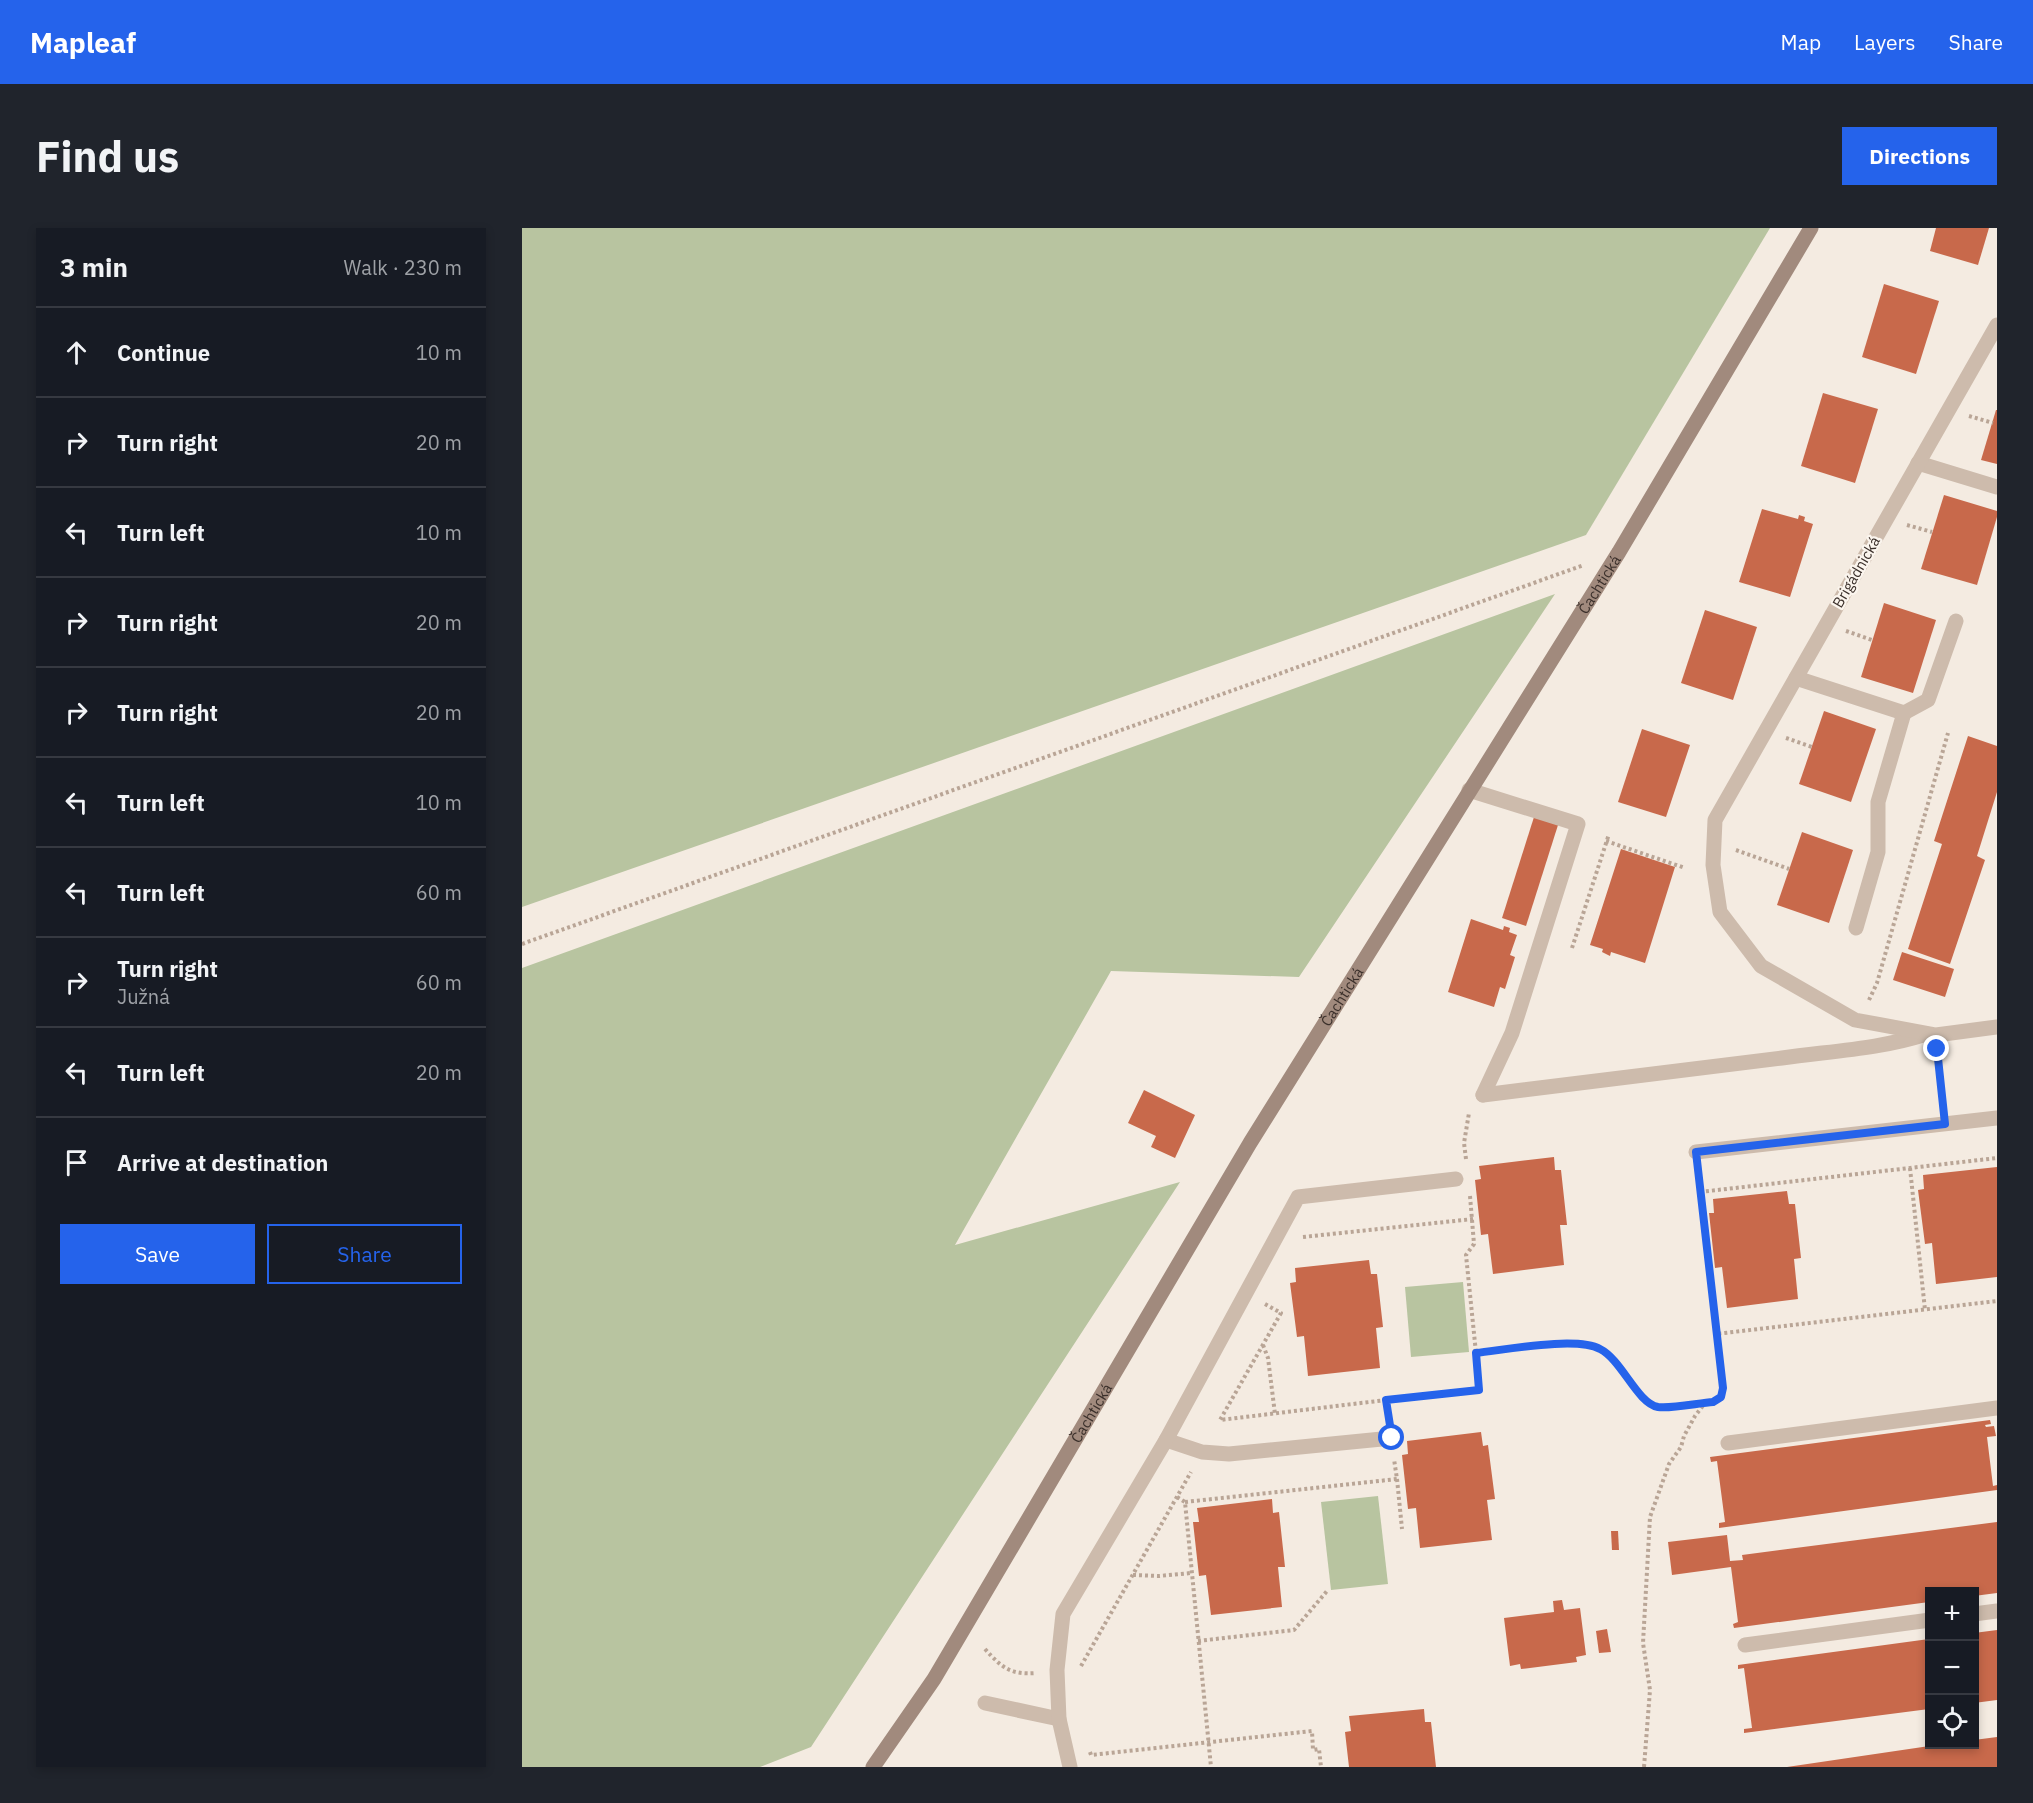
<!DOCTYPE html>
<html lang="en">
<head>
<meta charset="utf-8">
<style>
  body { margin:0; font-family:"IBM Plex Sans",sans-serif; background:#20242c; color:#f1f3f6 }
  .controls { position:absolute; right:18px; bottom:18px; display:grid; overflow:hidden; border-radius:0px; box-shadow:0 3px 9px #0003 }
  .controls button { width:54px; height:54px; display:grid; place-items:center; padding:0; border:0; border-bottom:2px solid #363941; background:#171b24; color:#f1f3f6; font:30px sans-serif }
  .stop { position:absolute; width:18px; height:18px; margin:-14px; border:4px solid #2563eb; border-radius:50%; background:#fff }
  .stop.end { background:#2563eb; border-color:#fff; box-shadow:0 2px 6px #0008 }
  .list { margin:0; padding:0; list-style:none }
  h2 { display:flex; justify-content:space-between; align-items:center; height:78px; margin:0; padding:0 24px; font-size:26px }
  h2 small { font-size:20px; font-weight:400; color:#9ea1a6 }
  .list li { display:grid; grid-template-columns:39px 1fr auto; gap:18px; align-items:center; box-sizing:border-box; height:90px; padding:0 24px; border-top:2px solid #363941 }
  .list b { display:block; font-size:22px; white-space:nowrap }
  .list p { margin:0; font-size:20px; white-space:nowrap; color:#9ea1a6 }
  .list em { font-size:20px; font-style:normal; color:#9ea1a6 }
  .actions { display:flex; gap:12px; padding:18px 24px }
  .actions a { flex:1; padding:14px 0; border:2px solid #2563eb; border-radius:0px; text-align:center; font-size:21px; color:#2563eb }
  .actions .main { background:#2563eb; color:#fff }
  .icon { flex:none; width:33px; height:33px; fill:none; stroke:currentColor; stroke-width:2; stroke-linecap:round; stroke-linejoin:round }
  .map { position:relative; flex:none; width:1475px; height:1539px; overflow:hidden; border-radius:0px }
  header { display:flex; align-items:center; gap:36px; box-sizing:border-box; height:84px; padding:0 30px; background:#2563eb; color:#fff }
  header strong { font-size:28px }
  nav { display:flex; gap:33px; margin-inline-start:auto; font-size:21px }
  .intro { display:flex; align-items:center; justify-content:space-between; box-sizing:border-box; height:144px; padding:0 36px }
  h1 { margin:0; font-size:42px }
  .button { padding:15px 27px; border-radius:0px; background:#2563eb; color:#fff; font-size:21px; font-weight:700 }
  main { display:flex; gap:36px; padding:0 36px }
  aside { flex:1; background:#171b24; border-radius:0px; box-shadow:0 3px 9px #0003 }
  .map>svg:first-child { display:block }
  .green { fill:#b8c4a0 }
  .building { fill:#c8694b }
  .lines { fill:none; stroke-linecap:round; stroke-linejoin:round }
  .path { stroke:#b9a596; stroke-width:4; stroke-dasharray:3 3; stroke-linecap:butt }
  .service { stroke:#cdbbac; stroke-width:15 }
  .minor { stroke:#cdbbac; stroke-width:15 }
  .secondary { stroke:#a18a7d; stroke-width:15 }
  .route { stroke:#2563eb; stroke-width:8 }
  .labels { text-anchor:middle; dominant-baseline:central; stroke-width:4.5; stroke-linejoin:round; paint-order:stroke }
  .street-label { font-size:15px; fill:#3b302b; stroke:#fbf5ee }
</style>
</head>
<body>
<header>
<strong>Mapleaf</strong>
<nav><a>Map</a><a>Layers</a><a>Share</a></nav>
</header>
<div class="intro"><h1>Find us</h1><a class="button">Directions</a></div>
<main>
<aside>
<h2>3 min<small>Walk · 230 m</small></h2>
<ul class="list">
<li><svg class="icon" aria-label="ahead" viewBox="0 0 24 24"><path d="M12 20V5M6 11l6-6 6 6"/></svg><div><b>Continue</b></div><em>10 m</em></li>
<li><svg class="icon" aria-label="right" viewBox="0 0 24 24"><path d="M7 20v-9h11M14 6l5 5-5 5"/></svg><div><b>Turn right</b></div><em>20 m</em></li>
<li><svg class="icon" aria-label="left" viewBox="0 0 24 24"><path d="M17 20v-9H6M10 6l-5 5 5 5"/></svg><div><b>Turn left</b></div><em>10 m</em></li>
<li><svg class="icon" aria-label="right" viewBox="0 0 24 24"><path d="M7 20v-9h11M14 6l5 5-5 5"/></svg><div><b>Turn right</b></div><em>20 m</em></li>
<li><svg class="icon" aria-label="right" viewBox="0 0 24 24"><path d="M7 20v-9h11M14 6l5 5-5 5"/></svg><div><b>Turn right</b></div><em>20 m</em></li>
<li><svg class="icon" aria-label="left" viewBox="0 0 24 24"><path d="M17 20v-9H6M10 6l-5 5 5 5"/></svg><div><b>Turn left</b></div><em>10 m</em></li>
<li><svg class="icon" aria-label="left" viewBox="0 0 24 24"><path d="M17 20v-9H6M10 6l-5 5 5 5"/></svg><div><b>Turn left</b></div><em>60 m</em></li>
<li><svg class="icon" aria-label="right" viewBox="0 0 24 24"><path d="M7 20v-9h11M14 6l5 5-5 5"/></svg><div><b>Turn right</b><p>Južná</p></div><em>60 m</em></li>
<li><svg class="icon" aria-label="left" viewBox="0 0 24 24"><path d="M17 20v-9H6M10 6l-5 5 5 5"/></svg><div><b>Turn left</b></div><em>20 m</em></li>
<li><svg class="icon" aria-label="arrive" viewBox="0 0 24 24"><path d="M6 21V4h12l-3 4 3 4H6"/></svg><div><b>Arrive at destination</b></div></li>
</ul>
<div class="actions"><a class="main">Save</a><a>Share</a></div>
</aside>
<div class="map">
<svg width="1475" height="1539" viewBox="0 0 1475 1539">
  <rect width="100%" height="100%" fill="#f4ebe1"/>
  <g class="green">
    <path d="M0,0h1248l-184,307 -1064,372z"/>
    <path d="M1033,366l-256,383 -188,-6 -156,274 225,-63 -369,565 -51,20h-238v-799z"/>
    <path d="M941,1054l6,70 -58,5 -6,-70z"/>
    <path d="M856,1268l10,88 -57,6 -10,-88z"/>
  </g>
  <g class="building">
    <path d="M1414,0h53l-11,37 -48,-14z"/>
    <path d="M1362,56l55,17 -23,73 -54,-17z"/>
    <path d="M1301,165l55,16 -23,74 -54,-17z"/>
    <path d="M1474,182h1v54l-16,-4z"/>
    <path d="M1422,267l53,16v6l-20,68 -56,-16z"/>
    <path d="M1240,281l36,10 1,-4 6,2 -1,4 9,3 -23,73 -51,-15z"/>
    <path d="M1362,375l52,17 -23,73 -52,-16z"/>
    <path d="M1183,382l52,17 -24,73 -52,-17z"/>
    <path d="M1302,483l52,18 -25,73 -52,-18z"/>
    <path d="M1120,501l48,16 -24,72 -48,-15z"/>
    <path d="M1446,508l29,10v46l-20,64 8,4 -35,104 -42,-15 34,-105 -8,-3z"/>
    <path d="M1012,589l24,8 -32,101 -24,-8z"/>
    <path d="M1280,604l51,18 -24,73 -52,-18z"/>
    <path d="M1099,621l54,18 -30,96 -34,-11 -1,4 -8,-4 1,-3 -13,-4z"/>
    <path d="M949,691l32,11 1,-4 6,2 -1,4 8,3 -7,20 5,2 -10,32 -5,-2 -6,20 -46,-15z"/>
    <path d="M1380,724l52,17 -9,28 -52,-17z"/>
    <path d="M622,862l51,25 -20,43 -24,-11 5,-11 -28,-13z"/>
    <path d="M1032,929l1,13h6l6,55h-7l4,40 -71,9 -5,-40 -7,1 -6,-55 6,-1 -2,-13z"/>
    <path d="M1475,939v110l-61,7 -4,-41 -7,1 -7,-54 6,-1 -1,-14z"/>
    <path d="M1265,963l2,13h6l6,54 -7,1 4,40 -71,9 -5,-41 -7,1 -6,-55h5l-1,-14z"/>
    <path d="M847,1032l2,14h6l6,53 -7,1 4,40 -72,8 -4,-40 -7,1 -7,-54 6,-1 -1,-14z"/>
    <path d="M1468,1192l1,4 -6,1 1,2 8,-1 2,10 -9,1 6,49 4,-1v5l-278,38v-5l6,-1 -8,-61 -6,1 -1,-5z"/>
    <path d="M959,1204l2,14 5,-1 7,54 -8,1 5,40 -72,8 -4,-40 -8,1 -6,-54 6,-1 -1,-13z"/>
    <path d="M750,1271l1,14 6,-1 6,55h-7l4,40 -71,8 -5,-40 -7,1 -6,-54h6l-2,-14z"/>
    <path d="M1475,1294v71l-23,3v-4h-45v10l-195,26 -1,-4 5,-2 -7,-55 -59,8 -4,-33 59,-7 3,26 13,-1 -1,-5z"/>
    <path d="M1089,1303h7l1,19h-7z"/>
    <path d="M1040,1372l2,10 16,-2 6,47 -10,2 1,5 -56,7 -1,-5 -10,2 -6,-48 50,-6 -1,-11z"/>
    <path d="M1085,1401l4,23 -12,1 -3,-22z"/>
    <path d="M1475,1402v70l-23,3v-70z"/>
    <path d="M1407,1411v70l-185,24v-4l8,-1 -8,-60 -6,1v-4z"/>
    <path d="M902,1481l1,13h6l5,45h-87l-4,-35 6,-1 -2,-15z"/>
    <path d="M1475,1509v30h-210l156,-23h31v-4z"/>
  </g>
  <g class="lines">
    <g class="path">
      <path d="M1447,188l24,7"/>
      <path d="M1385,297l25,7"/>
      <path d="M1324,403l26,9"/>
      <path d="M1264,510l26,9"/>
      <path d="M1084,613l79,27"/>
      <path d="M1214,622l53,19"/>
      <path d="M0,716l1062,-379"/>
      <path d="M1050,720l37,-114"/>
      <path d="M1347,772l8,-17 71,-250"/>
      <path d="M1416,827l5,47"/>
      <path d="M944,931l-2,-16 5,-30"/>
      <path d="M1388,940l15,142"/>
      <path d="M1176,945l18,161"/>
      <path d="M1178,964l297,-34"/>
      <path d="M948,968l4,48 -8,11 10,98"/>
      <path d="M781,1009l170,-18"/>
      <path d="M743,1076l16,9 -61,107 166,-20"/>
      <path d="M741,1117l5,13 7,56"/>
      <path d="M866,1188l-2,-16 93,-10 -3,-37c29,-3 100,-17 124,-4 22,11 38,54 58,58 11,2 42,-4 55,-5l8,-5 2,-9 -7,-54 281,-33"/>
      <path d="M875,1251l5,50"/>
      <path d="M655,1269l8,5 26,265"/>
      <path d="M663,1274l212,-23 -3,-20"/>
      <path d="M611,1347l26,1 32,-3"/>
      <path d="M676,1413l96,-11 33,-39"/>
      <path d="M463,1421c17,19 26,26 51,24"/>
      <path d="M559,1438l110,-194"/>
      <path d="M568,1524l1,3 221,-24 1,19 6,-1 2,18"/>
      <path d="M1122,1539l6,-77 -7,-47 7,-126 19,-53 12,-17 3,-11 11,-20 10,-13"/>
    </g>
    <g class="service">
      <path d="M1396,235l79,24"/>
      <path d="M1274,450l108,35 24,-13 28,-79"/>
      <path d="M947,562l109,34 -66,209 -29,62"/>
      <path d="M1334,700l22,-76v-50l26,-89"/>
      <path d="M961,867c100,-13 200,-24 299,-37 49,-7 98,-9 144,-24"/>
      <path d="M1206,1215l269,-35"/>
      <path d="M1452,1386l23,-3"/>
      <path d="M1223,1417l185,-25"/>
    </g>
    <g class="minor">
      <path d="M1475,97l-282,495 -2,45 7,47 41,54 94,54 81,15 61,-8"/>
      <path d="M1174,924l301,-34"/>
      <path d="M644,1212l36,12 27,2 163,-16"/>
      <path d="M463,1475l74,16"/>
      <path d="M548,1539l-11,-48 -2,-49 6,-56 103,-174 132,-243 158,-18"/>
    </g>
    <path class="secondary" id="s1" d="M351,1539l61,-88 316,-536 369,-591 192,-324"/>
  </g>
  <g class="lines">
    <path class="route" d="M870,1210l-6,-38 93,-10 -3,-37c29,-3 100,-17 124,-4 22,11 37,54 58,58 12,2 41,-4 55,-5l8,-5 2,-9 -27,-236 249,-28 -8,-75"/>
  </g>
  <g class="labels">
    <g class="street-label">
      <text transform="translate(1334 344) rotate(-60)">Brigádnická</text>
      <text stroke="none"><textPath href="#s1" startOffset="1388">Čachtická</textPath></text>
      <text stroke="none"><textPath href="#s1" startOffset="902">Čachtická</textPath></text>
      <text stroke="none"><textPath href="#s1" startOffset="416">Čachtická</textPath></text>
    </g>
  </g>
</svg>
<div class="controls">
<button>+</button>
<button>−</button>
<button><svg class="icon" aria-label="locate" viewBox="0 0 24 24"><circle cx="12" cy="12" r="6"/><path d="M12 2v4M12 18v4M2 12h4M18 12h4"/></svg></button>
</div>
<div class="stop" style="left:870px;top:1210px"></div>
<div class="stop end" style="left:1415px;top:821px"></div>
</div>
</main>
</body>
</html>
